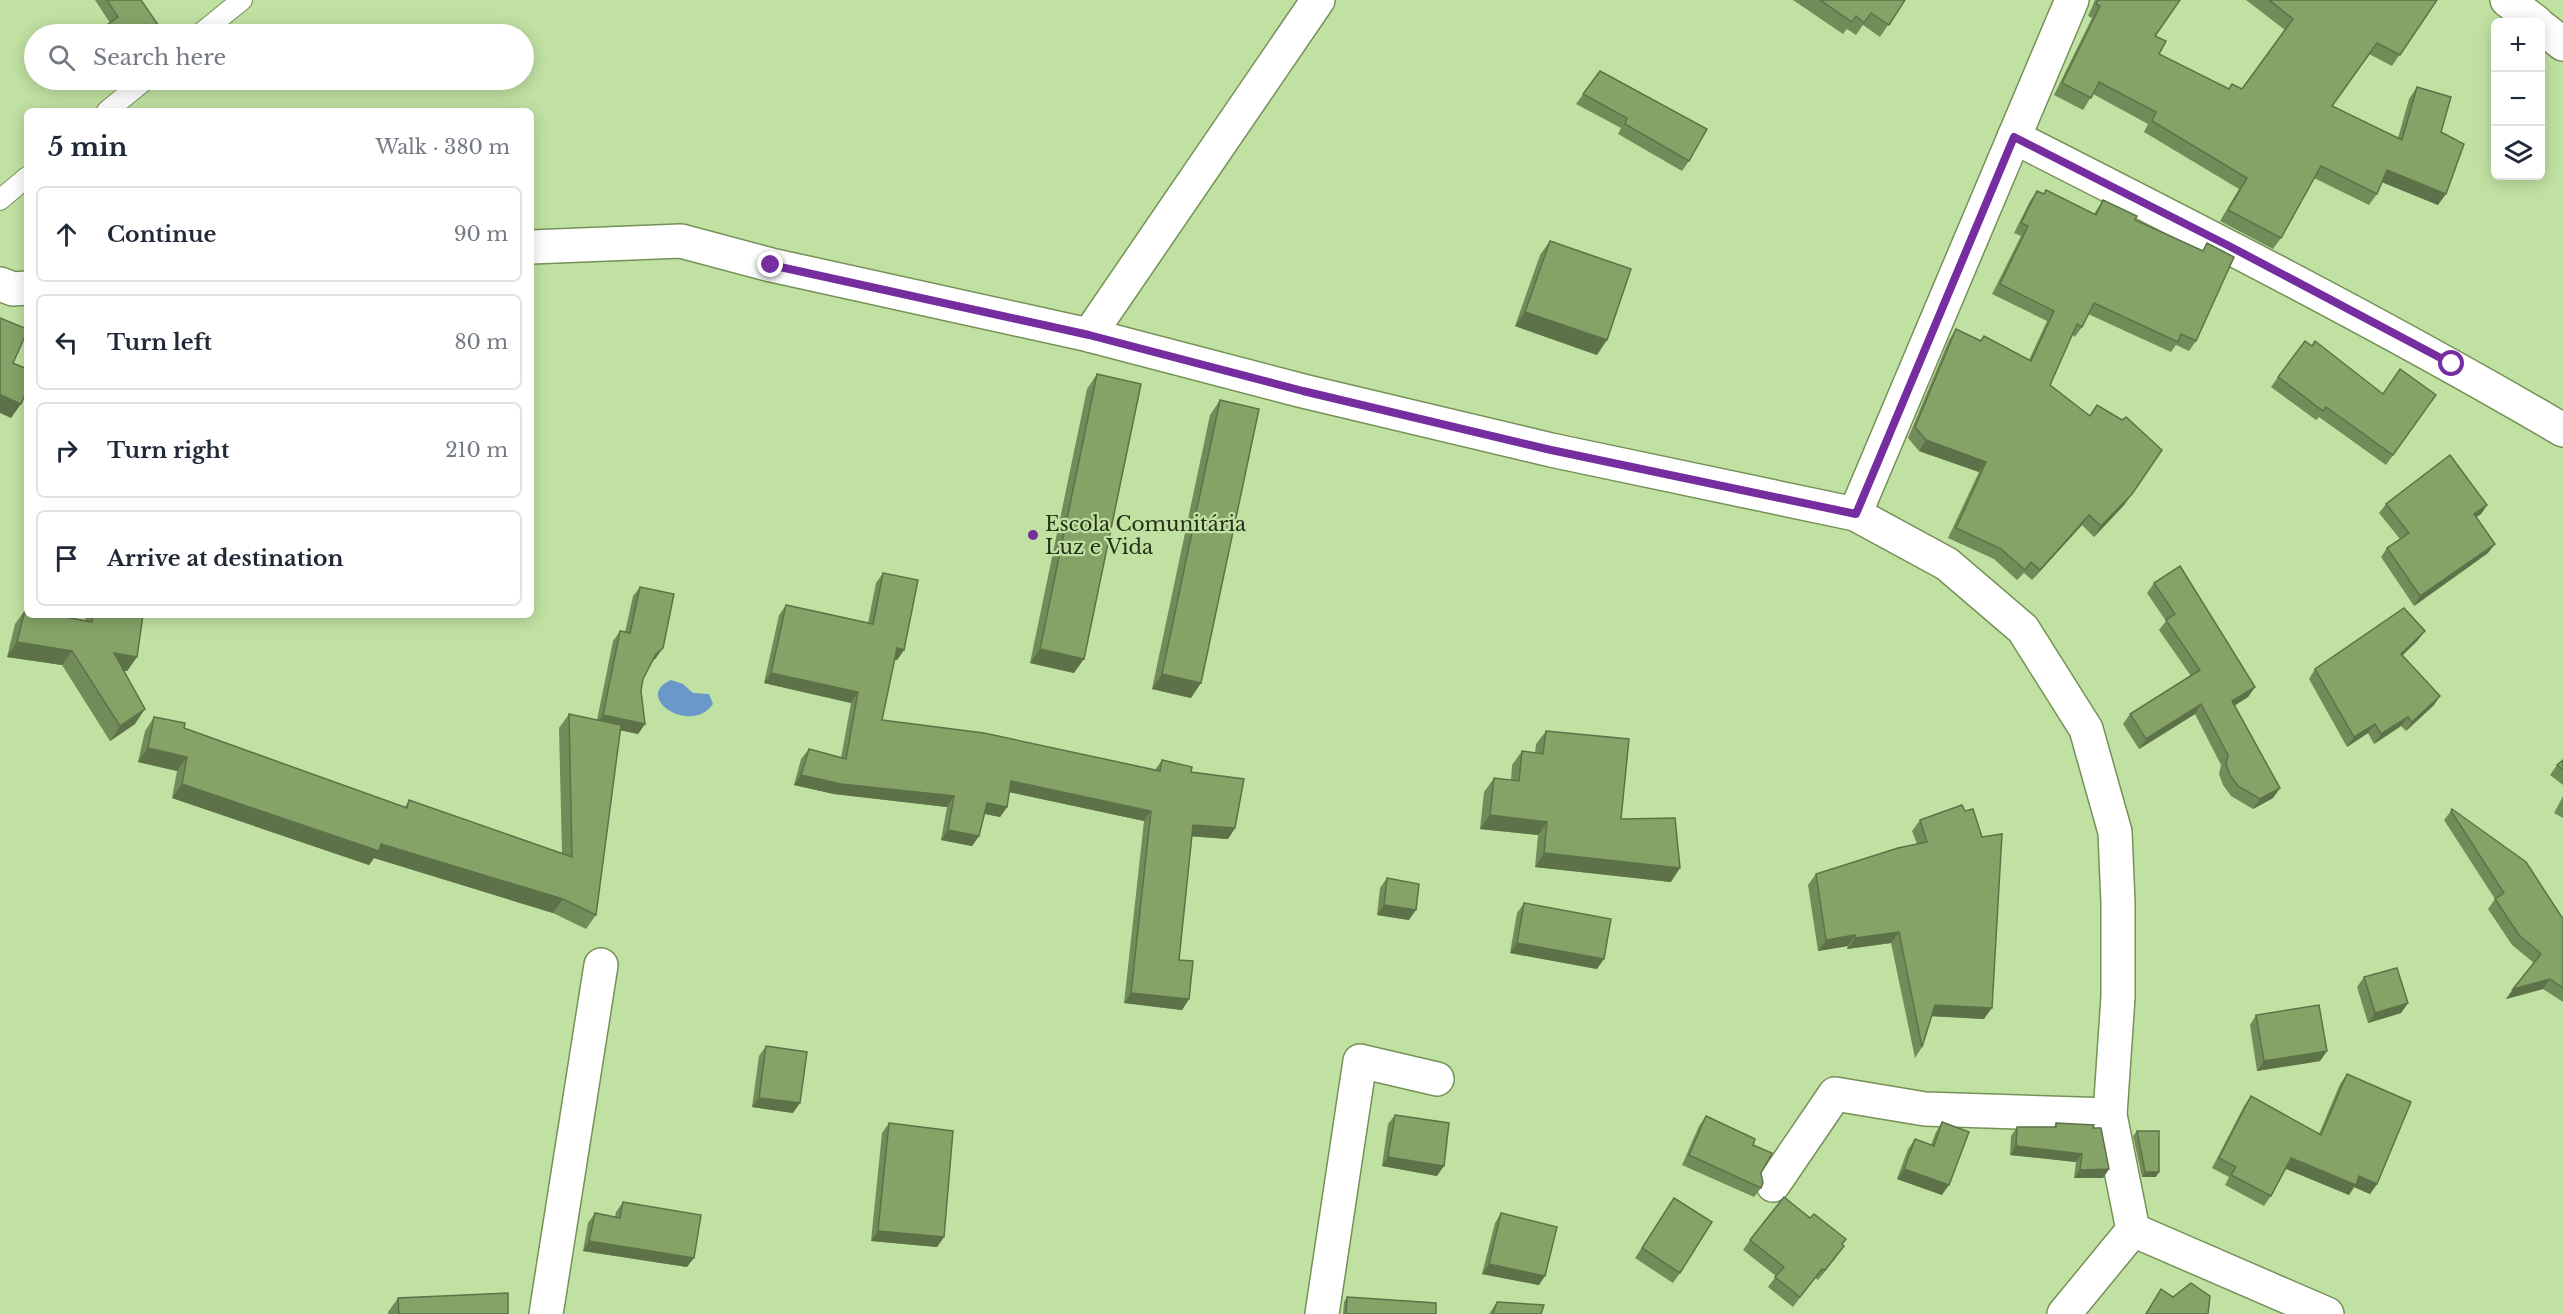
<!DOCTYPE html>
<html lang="en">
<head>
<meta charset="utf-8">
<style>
  body { margin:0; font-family:"Libre Baskerville",serif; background:#f6f6f7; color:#1f2937 }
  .controls { position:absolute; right:18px; top:18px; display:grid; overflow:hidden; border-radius:9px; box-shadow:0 3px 15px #0003 }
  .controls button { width:54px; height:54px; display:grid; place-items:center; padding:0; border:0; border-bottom:2px solid #e0e1e3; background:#fff; color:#1f2937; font:30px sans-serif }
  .stop { position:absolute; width:18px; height:18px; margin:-14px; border:4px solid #752da0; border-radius:50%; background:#fff }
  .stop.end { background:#752da0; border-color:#fff; box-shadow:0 2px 6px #0008 }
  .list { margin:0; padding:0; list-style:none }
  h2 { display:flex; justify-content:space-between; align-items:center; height:78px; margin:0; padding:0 24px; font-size:26px }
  h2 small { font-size:20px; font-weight:400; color:#747a83 }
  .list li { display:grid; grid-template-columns:39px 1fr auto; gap:18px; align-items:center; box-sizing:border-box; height:96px; margin:0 12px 12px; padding:0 12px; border:2px solid #e0e1e3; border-radius:9px }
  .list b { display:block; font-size:22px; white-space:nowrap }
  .list em { font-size:20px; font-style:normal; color:#747a83 }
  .icon { flex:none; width:33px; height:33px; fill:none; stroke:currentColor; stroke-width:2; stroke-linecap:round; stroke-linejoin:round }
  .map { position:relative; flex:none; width:2563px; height:1314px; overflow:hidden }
  .search { position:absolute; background:#fff; box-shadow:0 3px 15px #0003; left:24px; top:24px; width:510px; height:66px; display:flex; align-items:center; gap:15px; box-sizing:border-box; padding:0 21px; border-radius:33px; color:#747a83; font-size:22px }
  .panel { position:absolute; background:#fff; box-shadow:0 3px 15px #0003; left:24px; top:108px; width:510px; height:510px; border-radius:9px }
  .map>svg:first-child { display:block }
  .water { fill:#6a99c9 }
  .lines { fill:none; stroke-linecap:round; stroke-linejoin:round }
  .service-casing { stroke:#749156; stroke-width:22 }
  .minor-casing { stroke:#749156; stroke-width:36 }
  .service { stroke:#fff; stroke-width:20 }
  .minor { stroke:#fff; stroke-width:33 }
  .wall { fill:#728c59 }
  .shaded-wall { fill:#5d7248 }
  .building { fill:#85a367; stroke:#5d7248; stroke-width:1.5 }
  .route { stroke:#752da0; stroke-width:8 }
  .poi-dot { fill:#752da0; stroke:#c1e1a2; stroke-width:2 }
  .labels { text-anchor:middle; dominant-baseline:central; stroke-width:4.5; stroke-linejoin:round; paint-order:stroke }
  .poi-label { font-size:20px; fill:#232f16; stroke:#c1e1a2; text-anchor:start }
</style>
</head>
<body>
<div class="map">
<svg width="2563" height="1314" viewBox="0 0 2563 1314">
  <rect width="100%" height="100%" fill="#c1e1a2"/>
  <path class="water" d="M671,680l12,4 10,9 16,1 4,10c-22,32 -81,-7 -42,-24z"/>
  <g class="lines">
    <defs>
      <g id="service">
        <path d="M200,34l42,-34"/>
        <path d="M107,111l38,-31"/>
        <path d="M0,200l27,-23"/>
      </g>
      <g id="minor">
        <path d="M2507,0l29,22"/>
        <path d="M2540,26l23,18"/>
        <path d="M2014,137c185,94 370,188 549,293"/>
        <path d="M531,247l150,-6 90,24 318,70 214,56 248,59 304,64 92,50 76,65 63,100 29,103 3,71v94l-8,118 23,115 194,84"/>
        <path d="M0,284l13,5 14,-1"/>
        <path d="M1089,335l229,-335"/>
        <path d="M1855,514l217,-514"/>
        <path d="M1773,1185l62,-91 90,15 185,6"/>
        <path d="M546,1314l55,-349"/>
        <path d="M1322,1314l38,-253 77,18"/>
        <path d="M2064,1314l69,-84"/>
      </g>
    </defs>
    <use href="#service" class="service-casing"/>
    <use href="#minor" class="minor-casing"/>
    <use href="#service" class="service"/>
    <use href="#minor" class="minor"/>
  </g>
  <g class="wall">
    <path d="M95,0h46l22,32 -1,2h-61l6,-9 3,-2z"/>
    <path d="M1793,0h112l-25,37 -17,-12 -7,10 -9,-6 -4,5z"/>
    <path d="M2095,0h85l-25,36 4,18 70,35 3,-5 10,5 43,-59 -39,-30h191l-45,66 -23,-12 -37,52 66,32 11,-39 8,-12 24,45 -3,73 -56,-23 -5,12 -8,11 -55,-27 -33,60 -8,11 -53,-28 19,-32 -95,-57 4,-8 -55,-30 -10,16 -29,-15 38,-77 -4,-2z"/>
    <path d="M1600,71l89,90 -7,10 -64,-37 3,-6 -45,-24z"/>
    <path d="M2046,190l48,24 9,-14 32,20 67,31 5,-8 -11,98 -7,10 -13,-6 -5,7 -83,-38 -6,13 -7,10 -3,-2 -22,50 39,31 8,-11 28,99 -31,33 -12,-12 -50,55 -8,-7 -7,7 -23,-21 -46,-21 31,-66 -60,-21 -11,-13 41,-98 7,-11 24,12 4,-5 45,24 18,-39 -55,-27 29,-58 -7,-3 16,-32 7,-10 6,3z"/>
    <path d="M1550,241l47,114 -82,-29 25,-71z"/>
    <path d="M1097,374l-23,299 -44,-10 57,-274z"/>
    <path d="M2278,377l105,17 53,1 -50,70 -67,-48 -3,3 -45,-33z"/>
    <path d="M1220,400l-29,298 -39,-9 58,-274z"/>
    <path d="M2386,504l101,1 -6,9 -5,3 12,36 -74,53 -33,-49 6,-9 13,-9 -21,-26z"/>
    <path d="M883,573l21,77 -7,10 -3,-1 -12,61 273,50 7,-10 29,12 44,56 -7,11 -36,-3 -13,124 10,39 -7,11 -58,-7 20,-182 -135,-29 -2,15 -7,10 -15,-3 -6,22 -7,10 -31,-6 6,-33 -113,-13 -40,-9 7,-26 8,-10 32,9 10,-55 -87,-20 15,-68 7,-10 82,18 8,-40z"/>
    <path d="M2154,583l101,104 -7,10 -13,8 45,83 -7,10 -20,11 -22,-13 -8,-11 -4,-11 2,-9 -26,-51 -56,35 -16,-25 7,-10 61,-38 -32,-46 7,-9 -19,-28z"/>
    <path d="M640,587l16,71 -4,3 -9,18 -2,12 4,33 -7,10 -18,-4 -24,185 -10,14 -33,-16 -179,-55 -5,7 -197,-67 5,-27 -39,-9 7,-31 9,-14 30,11 221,79 4,-7 153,53 -3,-125 10,-14 28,6 16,-79 7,-10 5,1 8,-36z"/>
    <path d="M25,610l60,11 1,-6h57l-6,42 -10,14h-3l11,53 -25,17 -48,-76 -55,-8 8,-33z"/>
    <path d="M2418,640l-15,15 31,50 -28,26 -5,-5 -27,18 -6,-11 -21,14 -38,-68 6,-10z"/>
    <path d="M1546,731l75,88 50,63 -136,-15 3,-32 -58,-6 4,-37 10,-14 17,2 1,-15 10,-14 13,2 1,-9z"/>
    <path d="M2563,760v25l-13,-10 7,-10z"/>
    <path d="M2563,796v22l-9,-5z"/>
    <path d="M1962,805l22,214 -52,-3 -10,31 -7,11 -24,-115 -44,6 1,-3 -30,5 -10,-66 8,-11 101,-30 -5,-13 8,-11z"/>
    <path d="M2451,811l112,107v84l-20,-13 -37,10 28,-36 -22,-18 -24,-36 7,-10 -51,-79z"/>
    <path d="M1387,878l22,42 -32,-5 3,-27z"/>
    <path d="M1524,903l73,66 -87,-16 7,-40z"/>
    <path d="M2364,977l44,26 -7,10 -33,10 -11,-36z"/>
    <path d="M2256,1015l71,36 -7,10 -63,10 -7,-46z"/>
    <path d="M766,1046l27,67 -41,-6 7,-51z"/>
    <path d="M2347,1074l30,110 -7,10 -16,-7 -5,8 -63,-26 -15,27 -7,10 -39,-21 4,-8 -17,-9 32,-62 7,-10 68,38 21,-50z"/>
    <path d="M1395,1115l42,61 -55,-10 6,-42z"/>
    <path d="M1706,1116l47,29 8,28v15l-7,9 -72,-32 17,-39z"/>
    <path d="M1942,1122v73l-45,-16 11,-30 7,-10 16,6 5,-13z"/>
    <path d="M889,1123l55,114 -7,10 -66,-6 11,-108z"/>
    <path d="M2056,1123l37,5 16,41 -6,9h-29l2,-16 -66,-7 1,-19 6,-9h37z"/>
    <path d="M2137,1131l19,46h-14l-9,-41z"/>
    <path d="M1674,1198l6,75 -7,10 -38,-25z"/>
    <path d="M623,1202l64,65 -104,-16 5,-28 7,-10 20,4 1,-5z"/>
    <path d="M1501,1213l38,72 -57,-11 13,-51z"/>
    <path d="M1750,1240l93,5 1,1 -26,34 -3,-2 -22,29 -25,-20 8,-11 -33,-26z"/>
    <path d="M2161,1289l12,8 35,17h-63z"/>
    <path d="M1347,1297l89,17h-93l1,-12z"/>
    <path d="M398,1298l110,16h-120v-2z"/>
    <path d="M1497,1302l44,12h-52z"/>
  </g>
  <g class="shaded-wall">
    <path d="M2387,170l59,24 -8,11 -59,-24z"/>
    <path d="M1525,312l82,28 -10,15 -82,-29z"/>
    <path d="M1,395l20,9 -10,14 -11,-5v-16z"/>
    <path d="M1926,440l60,22 -7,10 -60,-21z"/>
    <path d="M2132,494l-7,10 -31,33 7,-11z"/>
    <path d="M2487,505l-6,9 -14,10 7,-10z"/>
    <path d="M2089,515l-7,10 -50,55 8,-10z"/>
    <path d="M2495,544l-7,9 -74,53 6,-10z"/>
    <path d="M2425,631l-7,9 -24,23 7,-9z"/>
    <path d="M17,642l55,9 -10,14 -55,-8z"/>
    <path d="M663,648l-7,10 -7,6 7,-10z"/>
    <path d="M897,648l7,2 -7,10 -8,-2z"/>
    <path d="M1040,649l44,10 -10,14 -44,-10z"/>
    <path d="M114,653l23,4 -10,14 -23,-4z"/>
    <path d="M771,673l87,19 -7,11 -87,-20z"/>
    <path d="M1162,674l39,9 -10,15 -39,-9z"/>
    <path d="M2255,687l-7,10 -22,14 6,-10z"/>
    <path d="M2440,696l-6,9 -28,26 6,-9z"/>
    <path d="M2201,704l-6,10 -56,35 7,-10z"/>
    <path d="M145,709l-10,15 -25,17 10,-15z"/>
    <path d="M603,715l42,9 -7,10 -42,-9z"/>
    <path d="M2408,717l-7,9 -27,18 7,-10z"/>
    <path d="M2375,724l-7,9 -21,14 7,-10z"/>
    <path d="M148,748l39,9 -10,14 -39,-9z"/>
    <path d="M801,775l153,21 -7,11 -113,-13 -40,-9z"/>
    <path d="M1011,781l140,30 -7,10 -140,-30z"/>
    <path d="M182,784l199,60 182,55 -10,14 -179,-55 -5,7 -197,-67z"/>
    <path d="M2280,788l-7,10 -20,11 7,-10z"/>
    <path d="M987,803l20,4 -7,10 -20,-4z"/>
    <path d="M1490,815l57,7 -9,13 -58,-6z"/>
    <path d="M1193,825l42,3 -7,11 -42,-3z"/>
    <path d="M948,830l31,6 -7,10 -31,-6z"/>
    <path d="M1544,853l136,15 -9,14 -136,-15z"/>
    <path d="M1384,905l32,5 -7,10 -32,-5z"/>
    <path d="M1899,932l-8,11 -44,6 8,-11z"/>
    <path d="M1855,935l-7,11 -30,5 8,-11z"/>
    <path d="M1517,943l87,16 -7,10 -87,-16z"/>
    <path d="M2550,979l-7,10 -37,10 7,-10z"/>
    <path d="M1131,993l58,6 -7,11 -58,-7z"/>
    <path d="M2408,1003l-7,10 -33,10 7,-10z"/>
    <path d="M1935,1005l57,3 -8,11 -57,-3z"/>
    <path d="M2327,1051l-7,10 -63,10 7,-10z"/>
    <path d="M759,1098l41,5 -7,10 -41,-6z"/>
    <path d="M2016,1146l66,8 -6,8 -66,-7z"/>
    <path d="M1388,1157l56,9 -7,10 -55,-10z"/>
    <path d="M2291,1158l68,18 18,8 -7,10 -16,-7 -5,8 -65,-27z"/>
    <path d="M1904,1169l45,16 -7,10 -45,-16z"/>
    <path d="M2109,1169l-6,9h-29l6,-8z"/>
    <path d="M2145,1172h14l-3,5h-14z"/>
    <path d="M878,1231l66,6 -7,10 -66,-6z"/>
    <path d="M589,1241l105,17 -7,9 -104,-16z"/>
    <path d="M1844,1246l-7,10 -19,24 7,-10z"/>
    <path d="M1489,1264l56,12 -6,9 -57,-11z"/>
  </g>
  <g class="building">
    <path d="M107,0h34l22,32 -3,2h-46l-7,-9 11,-8z"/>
    <path d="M1820,0h85l-16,25 -18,-12 -7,10 -8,-7 -4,6z"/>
    <path d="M2098,0h82l-25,36 11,5 -7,13 70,35 3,-5 10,5 51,-70 -24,-19h168l-37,55 -23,-12 -45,63 70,34 15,-53 34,10 -10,35 23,12 -18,50 -59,-24 -10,24 -56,-28 -40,72 -53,-28 19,-32 -95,-57 4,-9 -57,-30 -8,16 -29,-15 38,-77 -4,-2z"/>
    <path d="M1600,71l107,58 -18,32 -64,-37 2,-6 -44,-24z"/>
    <path d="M2046,190l50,25 7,-15 34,16 -2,4 68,31 4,-8 27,14 -38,84 -15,-7 -3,8 -84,-39 -12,24 -5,-3 -27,61 40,31 7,-11 25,15 4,-3 36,33 -30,44 -31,32 -12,-11 -49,55 -9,-8 -6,8 -24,-21 -45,-21 30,-66 -60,-22 -11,-13 41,-98 25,12 3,-5 47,25 23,-50 -54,-27 28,-58 -7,-3 16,-32 7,3z"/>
    <path d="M1550,241l81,28 -24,71 -82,-28z"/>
    <path d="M0,318l27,11v3l-14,31 14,6v21l-6,14 -20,-9 -1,3z"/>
    <path d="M2305,341l7,5 3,-5 68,53 17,-25 36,26 -43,60 -67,-48 -3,4 -45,-34z"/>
    <path d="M1097,374l44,10 -57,275 -44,-10z"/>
    <path d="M1220,400l39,9 -58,274 -39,-9z"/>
    <path d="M2450,455l37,50 -13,9 21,30 -75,52 -33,-48 22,-15 -23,-29z"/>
    <path d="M2180,566l75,121 -23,14 48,87 -20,11 -22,-13 -8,-11 -4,-11 2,-9 -27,-51 -55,35 -16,-25 70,-44 -34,-50 9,-6 -21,-31z"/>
    <path d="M883,573l35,7 -14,70 -7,-2 -15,72 102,13 176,38 2,-11 30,7 -1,5 53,7 -9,49 -42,-3 -14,135 14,1 -4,38 -58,-6 20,-182 -140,-30 -4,26 -20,-4 -8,33 -31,-6 6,-34 -113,-12 -40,-9 8,-26 37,10 12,-67 -87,-19 15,-68 87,19z"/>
    <path d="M640,587l34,7 -11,54 -7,6 -13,25 -2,12 4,33 -42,-9 17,-84 10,2z"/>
    <path d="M2404,608l21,23 -24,23 39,42 -28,26 -4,-5 -27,17 -6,-10 -21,13 -39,-68z"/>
    <path d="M25,610h2v5h27l38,7 1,-7h50l-6,42 -23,-4 31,56 -25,17 -48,-75 -55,-9z"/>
    <path d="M569,714l52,11 -25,190 -33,-16 -182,-55 -2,7 -197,-67 5,-27 -39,-9 6,-31 31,6 -1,5 223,80 2,-8 163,57z"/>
    <path d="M1546,731l83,8 -8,80 54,-1 5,50 -136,-15 3,-31 -57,-7 4,-37 25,3 3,-30 21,3z"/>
    <path d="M2563,760v10l-6,-5z"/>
    <path d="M1962,805l3,6 8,-2 9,28 20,-3 -10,174 -57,-3 -13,42 -23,-115 -44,6v-3l-29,5 -10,-66 82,-26 29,-6 -7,-22z"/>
    <path d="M2452,809l74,53 35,54 2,2v70l-13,-9 -37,10 28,-35 -22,-19 -24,-36 9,-6 -53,-82z"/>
    <path d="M1387,878l32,6 -3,26 -32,-5z"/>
    <path d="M1524,903l87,16 -7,40 -87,-16z"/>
    <path d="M2397,968l11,35 -33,10 -11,-36z"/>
    <path d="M2319,1005l8,46 -63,10 -8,-46z"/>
    <path d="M766,1046l41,6 -7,51 -41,-5z"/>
    <path d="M2347,1074l64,28 -34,82 -18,-8 -3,9 -65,-27 -20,38 -40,-21 5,-8 -17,-9 32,-62 70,39z"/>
    <path d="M1395,1115l54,8 -5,43 -56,-9z"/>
    <path d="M1706,1116l49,23 -2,6 19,8 -11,20 2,10 -2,5 -72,-33z"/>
    <path d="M1942,1122l27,10 -20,53 -45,-16 11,-30 19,7z"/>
    <path d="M889,1123l64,8 -9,106 -66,-6z"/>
    <path d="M2056,1123l38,2 -1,3h8l8,41 -29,1 2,-16 -66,-8 1,-19h39z"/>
    <path d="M2137,1131h22v41h-14z"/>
    <path d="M1784,1197l26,21 4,-4 32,25 -4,5 2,2 -19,24 -3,-1 -22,28 -25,-20 9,-10 -34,-27z"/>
    <path d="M1674,1198l38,24 -32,51 -38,-25z"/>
    <path d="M623,1202l78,13 -7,43 -105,-17 6,-28 25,5z"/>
    <path d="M1501,1213l56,14 -12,49 -56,-12z"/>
    <path d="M2191,1283l19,13 -2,18h-62l15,-25 12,8z"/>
    <path d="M508,1293v21h-109l-1,-16z"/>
    <path d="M1347,1297l89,6v11h-90z"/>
    <path d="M1497,1302l47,3 -3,9h-48z"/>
  </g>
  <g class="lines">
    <path class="route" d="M771,265l318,70 214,56 248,59 305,64 158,-377 217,110 221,117"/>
  </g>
  <circle class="poi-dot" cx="1033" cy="535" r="6"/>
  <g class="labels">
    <g class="poi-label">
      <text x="1045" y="524">Escola Comunitária<tspan x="1045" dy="23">Luz e Vida</tspan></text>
    </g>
  </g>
</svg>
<div class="controls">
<button>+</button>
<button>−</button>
<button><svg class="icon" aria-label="layers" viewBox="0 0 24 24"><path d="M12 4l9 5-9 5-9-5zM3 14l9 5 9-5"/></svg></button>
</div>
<div class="stop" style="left:2452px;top:364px"></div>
<div class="stop end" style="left:771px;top:265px"></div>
<div class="search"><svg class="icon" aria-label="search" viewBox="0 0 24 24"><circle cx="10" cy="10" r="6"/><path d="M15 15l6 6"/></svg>Search here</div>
<section class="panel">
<h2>5 min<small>Walk · 380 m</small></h2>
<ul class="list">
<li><svg class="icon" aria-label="ahead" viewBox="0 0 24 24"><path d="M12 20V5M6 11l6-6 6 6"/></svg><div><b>Continue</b></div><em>90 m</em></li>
<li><svg class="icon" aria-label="left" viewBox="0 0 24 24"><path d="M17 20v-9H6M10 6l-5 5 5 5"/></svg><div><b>Turn left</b></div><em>80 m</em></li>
<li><svg class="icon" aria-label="right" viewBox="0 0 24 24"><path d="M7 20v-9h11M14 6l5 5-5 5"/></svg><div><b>Turn right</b></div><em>210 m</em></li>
<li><svg class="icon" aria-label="arrive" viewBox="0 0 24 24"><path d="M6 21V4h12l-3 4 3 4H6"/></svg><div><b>Arrive at destination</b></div></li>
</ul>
</section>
</div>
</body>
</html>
